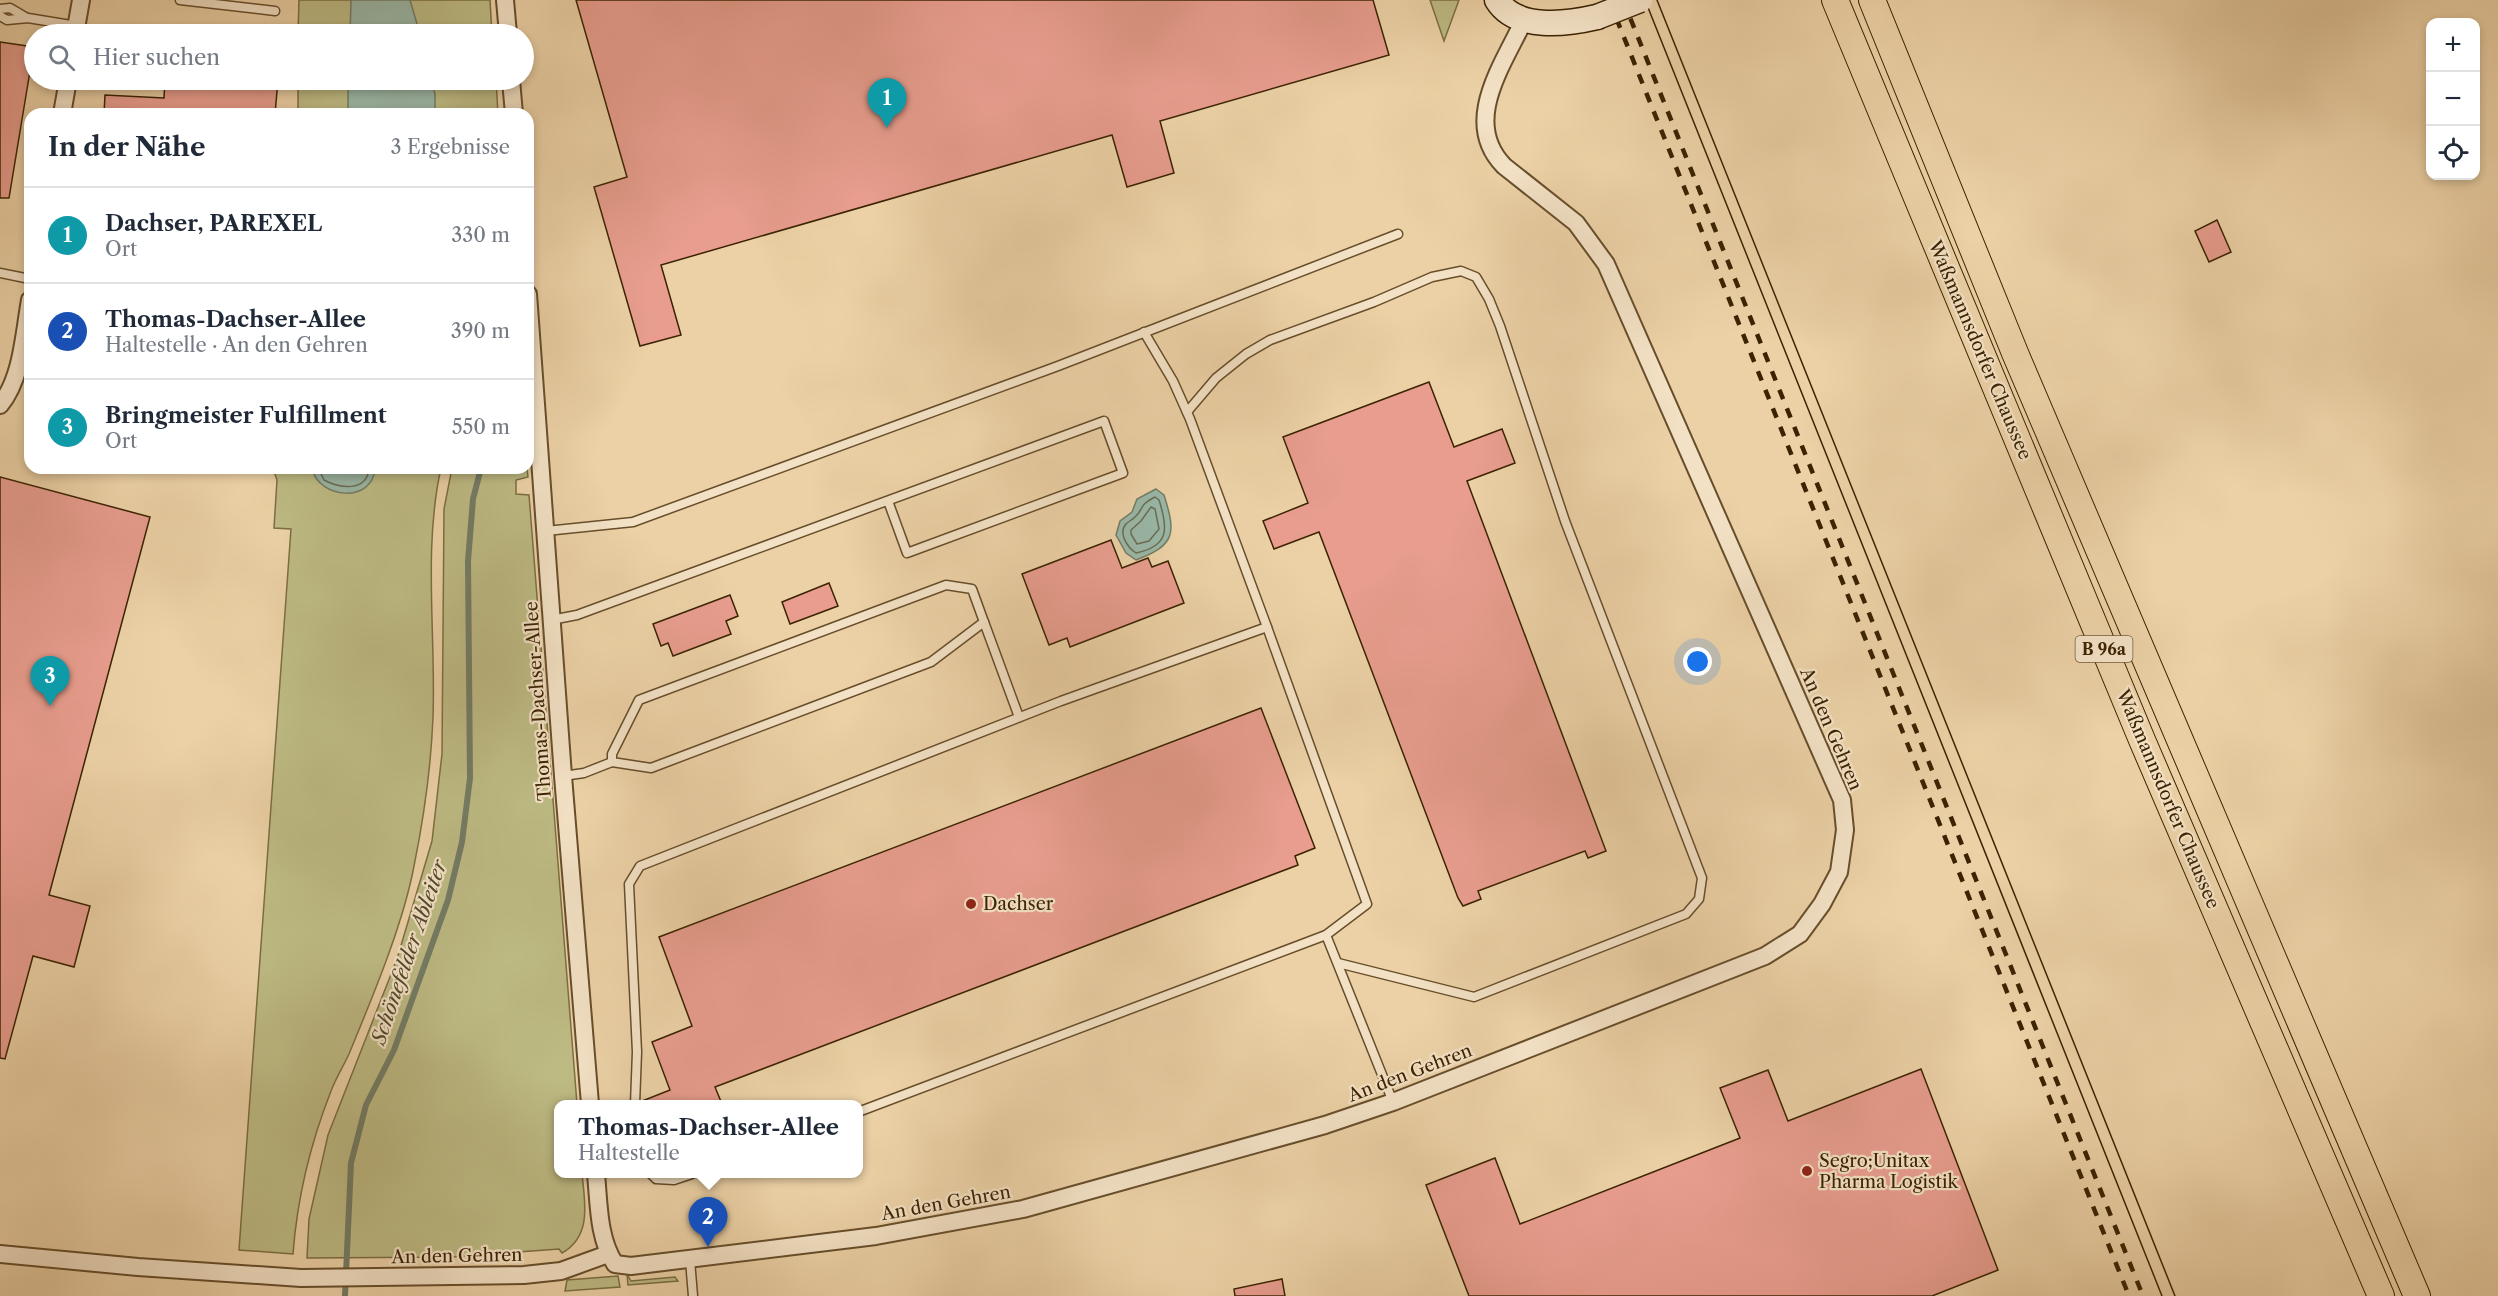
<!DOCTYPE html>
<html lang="de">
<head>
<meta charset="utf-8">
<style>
  body { margin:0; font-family:"Libre Caslon Text",serif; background:#f2f2f3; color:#1f2937 }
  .controls { position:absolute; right:18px; top:18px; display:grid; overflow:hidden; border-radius:12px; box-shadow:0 3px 9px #0003 }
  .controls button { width:54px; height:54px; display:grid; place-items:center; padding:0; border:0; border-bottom:2px solid #e0e1e3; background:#fff; color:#1f2937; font:30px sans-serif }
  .you { position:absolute; left:1698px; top:662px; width:21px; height:21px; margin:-15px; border:4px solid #fff; border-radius:50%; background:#1a73e8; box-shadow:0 0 0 9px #1a73e833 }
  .badge { display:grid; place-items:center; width:39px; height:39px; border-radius:50%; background:#0f766e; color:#fff; font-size:20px; font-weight:700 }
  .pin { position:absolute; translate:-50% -50px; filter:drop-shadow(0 2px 3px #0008) }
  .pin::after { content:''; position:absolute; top:32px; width:21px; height:18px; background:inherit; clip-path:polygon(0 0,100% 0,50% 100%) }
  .popup { position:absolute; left:554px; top:1100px; width:309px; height:78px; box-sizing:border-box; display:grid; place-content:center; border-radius:12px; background:#fff; filter:drop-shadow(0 2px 4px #0005); font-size:20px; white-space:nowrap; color:#747a83 }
  .popup b { font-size:22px; color:#1f2937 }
  .popup::after { content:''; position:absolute; left:50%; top:100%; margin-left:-12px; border:12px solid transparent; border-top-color:#fff }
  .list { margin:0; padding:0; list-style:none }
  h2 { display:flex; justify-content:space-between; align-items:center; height:78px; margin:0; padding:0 24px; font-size:26px }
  h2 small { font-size:20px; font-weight:400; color:#747a83 }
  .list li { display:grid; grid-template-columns:39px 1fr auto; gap:18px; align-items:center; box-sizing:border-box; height:96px; padding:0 24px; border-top:2px solid #e0e1e3 }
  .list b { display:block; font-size:22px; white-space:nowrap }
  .list p { margin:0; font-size:20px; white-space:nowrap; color:#747a83 }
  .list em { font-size:20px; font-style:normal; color:#747a83 }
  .icon { flex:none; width:33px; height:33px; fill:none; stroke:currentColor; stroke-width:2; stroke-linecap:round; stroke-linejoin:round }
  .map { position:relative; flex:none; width:2498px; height:1296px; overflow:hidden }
  .search { position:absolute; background:#fff; box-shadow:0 3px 9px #0003; left:24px; top:24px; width:510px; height:66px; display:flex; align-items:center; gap:15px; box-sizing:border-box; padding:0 21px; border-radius:33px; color:#747a83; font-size:22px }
  .panel { position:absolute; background:#fff; box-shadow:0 3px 9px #0003; left:24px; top:108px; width:510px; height:366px; border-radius:18px }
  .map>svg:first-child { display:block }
  .green { fill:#bdba83; stroke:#7c6e42; stroke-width:1.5 }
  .water { fill:#99b7a7; stroke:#737c65; stroke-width:1.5 }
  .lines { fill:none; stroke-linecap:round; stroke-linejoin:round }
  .shore { stroke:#6a6d54; stroke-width:1.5 }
  .stream { stroke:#737c65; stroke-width:6 }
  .building { fill:#e89d8e; stroke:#3b2302; stroke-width:1.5 }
  .lane-casing { stroke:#674e2b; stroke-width:11 }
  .street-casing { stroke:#674e2b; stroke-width:20 }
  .secondary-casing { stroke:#3b2302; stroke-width:27 }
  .primary-casing { stroke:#3b2302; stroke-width:28 }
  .lane { stroke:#f3e1c5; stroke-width:8 }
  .street { stroke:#f3e1c5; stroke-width:16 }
  .secondary { stroke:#f3e1c5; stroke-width:24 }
  .primary { stroke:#ecd1a6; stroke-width:26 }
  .tram { stroke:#3b2302; stroke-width:1.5 }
  .rail { stroke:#3b2302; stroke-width:4.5; stroke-dasharray:10 10; stroke-linecap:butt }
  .secondary-bridge-casing { stroke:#3b2302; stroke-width:27; stroke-linecap:butt }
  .secondary-bridge { stroke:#f3e1c5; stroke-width:24 }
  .poi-dot { fill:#8f2418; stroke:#f3e1c5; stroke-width:2 }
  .labels { text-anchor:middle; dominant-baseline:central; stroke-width:4.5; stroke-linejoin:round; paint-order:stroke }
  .shield { fill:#f3e1c5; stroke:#725c3c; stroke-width:1.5 }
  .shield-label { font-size:16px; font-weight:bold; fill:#3b2302 }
  .street-label { font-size:18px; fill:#3b2302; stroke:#f3e1c5 }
  .poi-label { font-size:18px; fill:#3b2302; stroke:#f3e1c5; text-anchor:start }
  .water-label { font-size:20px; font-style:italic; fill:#52482b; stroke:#f3e1c5 }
</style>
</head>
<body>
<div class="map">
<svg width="2498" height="1296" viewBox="0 0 2498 1296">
  <rect width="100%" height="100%" fill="#ecd1a6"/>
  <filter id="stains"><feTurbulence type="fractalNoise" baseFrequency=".00333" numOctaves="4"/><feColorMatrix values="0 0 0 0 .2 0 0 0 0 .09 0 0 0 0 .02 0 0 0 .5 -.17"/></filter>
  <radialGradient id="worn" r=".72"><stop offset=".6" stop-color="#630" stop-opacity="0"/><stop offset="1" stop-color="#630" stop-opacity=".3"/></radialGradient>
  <g class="green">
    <path d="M299,0h191l2,34h-194z"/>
    <path d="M1430,0h29l-15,41z"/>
    <path d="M298,80h198l2,34h-200z"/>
    <path d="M273,468h168c-18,80 -5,167 -8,249 -2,50 -9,100 -19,149 -11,59 -42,132 -65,188 -6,13 -13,24 -18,37 -20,51 -34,109 -38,163l-54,-4 52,-721 -17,-1 3,-48z"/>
    <path d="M452,468h75l1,9 -12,3v14l13,1 48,609h-19v70h24c3,29 10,62 -20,79l-3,-4 -106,8 -146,1 2,-39 19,-84 69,-176 35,-118 10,-87 2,-245z"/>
    <path d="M627,1274l4,7 44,-4 3,4 -50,4z"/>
    <path d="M618,1276l2,11 -55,4 2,-11z"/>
  </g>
  <g class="water">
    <path d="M351,0h59l10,34h-70z"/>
    <path d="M348,80h83l4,14v20h-87z"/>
    <path d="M312,468h63c-2,36 -57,31 -63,0z"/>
    <path d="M1156,489l8,6c12,38 12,50 -28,65l-10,-7 -10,-18 4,-14 12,-9 5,-13z"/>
  </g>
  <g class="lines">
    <g class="shore">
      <path d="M318,468l6,12c15,8 43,13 45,-12"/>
      <path d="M1155,497l4,3c9,28 11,46 -23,53 -9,-6 -18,-20 -10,-29 3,-3 6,-4 9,-7 10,-10 3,-11 20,-20z"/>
      <path d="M1151,507l4,2 4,20 -10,12 -12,3 -6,-10v-4l10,-9z"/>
    </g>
    <path class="stream" d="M345,1296l6,-133 15,-58 28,-55 54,-150 14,-58 8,-64 -2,-217 5,-62 8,-31"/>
  </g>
  <g class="building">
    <path d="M576,0h797l16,55 -229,66 14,52 -47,14 -15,-52 -451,130 20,70 -41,11 -46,-159 33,-10z"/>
    <path d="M0,42l34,5 -25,151h-9z"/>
    <path d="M165,80h113l-3,34h-171l1,-19 59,3z"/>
    <path d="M2217,220l14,32 -22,10 -14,-31z"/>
    <path d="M1429,382l25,65 48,-18 13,34 -48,18 139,370 -18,7 -3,-7 -107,40 3,8 -18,7 -5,-8 -139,-366 -45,17 -11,-28 45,-18 -25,-66z"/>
    <path d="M0,477l150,40 -101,378 41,11 -16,61 -41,-11 -28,103 -5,-1z"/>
    <path d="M1111,540l11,28 26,-10 4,9 16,-6 16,42 -114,44 -3,-9 -18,7 -27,-71z"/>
    <path d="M829,583l9,23 -48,18 -8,-22z"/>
    <path d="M730,595l8,21 -12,5 5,13 -58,22 -5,-13 -7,3 -8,-22z"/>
    <path d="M1261,708l54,140 -20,8 3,9 -583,222 7,17h-81l1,-3 28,-11 -18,-48 40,-16 -33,-89z"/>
    <path d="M1921,1069l77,201 -66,26h-463l-43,-111 69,-27 25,66 220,-86 -20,-50 48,-18 20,51z"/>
    <path d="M1282,1279l3,17h-50l-1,-7z"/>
  </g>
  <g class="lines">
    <defs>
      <g id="lane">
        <path d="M180,0l95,11"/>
        <path d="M0,9l10,-1 17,10"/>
        <path d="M0,16l7,4 21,-2 49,8"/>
        <path d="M0,273l30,6"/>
        <path d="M1144,332l29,49 17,38 77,208"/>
        <path d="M1187,412l29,-34 30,-24 24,-14 104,-38 58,-25 29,-6 15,6 13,22 11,27 65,195 137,357 -3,21 -13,15 -212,83 -136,-34"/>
        <path d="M546,531l87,-9 425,-156 340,-132"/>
        <path d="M946,585l26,4 12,33 -53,40 -280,106 -39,-6v-8l27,-54z"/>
        <path d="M551,620l26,-5 527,-194 19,52 -216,80 -19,-52"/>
        <path d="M984,622l35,95"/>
        <path d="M563,776l21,-3 28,-11"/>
        <path d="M1326,935l67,167"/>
        <path d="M635,1104l2,-52 -8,-168 11,-18 421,-165 206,-74 100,277 -41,31 -468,177"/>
        <path d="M651,1174l5,5 18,1 18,-6"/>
        <path d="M690,1260l3,36"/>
      </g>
      <g id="street">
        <path d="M505,0l3,34"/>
        <path d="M75,34l6,-34"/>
        <path d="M511,80l3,34"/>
        <path d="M62,114l6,-34"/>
        <path d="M528,294l35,482 27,328"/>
        <path d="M0,405c22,-26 24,-72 30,-105"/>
        <path d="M596,1174c3,30 2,64 19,90l16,2 245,-30 147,-27 302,-84 68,-23 372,-146 35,-22 22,-30 17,-32 6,-42 -3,-30 -236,-536 -30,-41 -72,-57c-43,-44 -1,-101 20,-146"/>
        <path d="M0,1254l138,13 163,11 223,-3 37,-4 47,-17"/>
      </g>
      <path id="secondary" d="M1497,0c19,31 70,24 100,17"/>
      <g id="primary">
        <path d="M1835,0l307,740 239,556"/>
        <path d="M1872,0l143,353 402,943"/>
      </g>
    </defs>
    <use href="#lane" class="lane-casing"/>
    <use href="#street" class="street-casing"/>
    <use href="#secondary" class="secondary-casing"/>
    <use href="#primary" class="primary-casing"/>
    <use href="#lane" class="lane"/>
    <use href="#street" class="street"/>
    <use href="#secondary" class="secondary"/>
    <use href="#primary" class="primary"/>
    <g class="tram">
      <path d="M1645,0l517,1296"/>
      <path d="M1657,0l518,1296"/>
    </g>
    <g class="rail">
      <path d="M1609,0l520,1296"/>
      <path d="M1623,0l520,1296"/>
    </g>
    <defs>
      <path id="secondary-bridge" d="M1597,17l43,-17"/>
    </defs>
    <use href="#secondary-bridge" class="secondary-bridge-casing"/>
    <use href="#secondary-bridge" class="secondary-bridge"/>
  </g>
  <g class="poi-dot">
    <circle cx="971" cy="904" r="6"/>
    <circle cx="1807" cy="1171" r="6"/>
  </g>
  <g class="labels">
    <rect class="shield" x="2075.5" y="636" width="57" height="26" rx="4.5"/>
    <g class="shield-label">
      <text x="2104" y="649">B 96a</text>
    </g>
    <g class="street-label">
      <text transform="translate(1980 350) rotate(67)">Waßmannsdorfer Chaussee</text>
      <text transform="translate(538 701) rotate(-94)">Thomas-Dachser-Allee</text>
      <text transform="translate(1831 729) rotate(67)">An den Gehren</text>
      <text transform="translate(2168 799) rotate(67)">Waßmannsdorfer Chaussee</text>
      <text transform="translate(1410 1073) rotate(-21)">An den Gehren</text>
      <text transform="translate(946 1203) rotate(-10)">An den Gehren</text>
      <text transform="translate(457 1256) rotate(-1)">An den Gehren</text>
    </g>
    <g class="poi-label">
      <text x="983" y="904">Dachser</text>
      <text x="1819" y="1161">Segro;Unitax<tspan x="1819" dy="21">Pharma Logistik</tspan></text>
    </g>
    <g class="water-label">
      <text transform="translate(409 952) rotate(-71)">Schönefelder Ableiter</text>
    </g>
  </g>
  <rect width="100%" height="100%" filter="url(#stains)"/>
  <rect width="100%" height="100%" fill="url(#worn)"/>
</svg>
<div class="controls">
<button>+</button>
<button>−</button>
<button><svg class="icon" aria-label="locate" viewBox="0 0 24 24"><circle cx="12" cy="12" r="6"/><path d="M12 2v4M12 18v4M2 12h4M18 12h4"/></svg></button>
</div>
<div class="you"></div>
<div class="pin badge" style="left:887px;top:128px;background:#0f9aa8">1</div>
<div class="pin badge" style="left:708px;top:1247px;background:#1a4fb4">2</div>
<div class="popup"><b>Thomas-Dachser-Allee</b>Haltestelle</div>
<div class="pin badge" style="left:50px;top:706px;background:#0f9aa8">3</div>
<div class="search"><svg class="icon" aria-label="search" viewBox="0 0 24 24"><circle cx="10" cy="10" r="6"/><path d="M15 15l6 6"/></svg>Hier suchen</div>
<section class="panel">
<h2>In der Nähe<small>3 Ergebnisse</small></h2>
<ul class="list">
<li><span class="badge" style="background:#0f9aa8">1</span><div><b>Dachser, PAREXEL</b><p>Ort</p></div><em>330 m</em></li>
<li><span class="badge" style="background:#1a4fb4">2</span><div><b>Thomas-Dachser-Allee</b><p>Haltestelle · An den Gehren</p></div><em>390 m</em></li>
<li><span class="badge" style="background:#0f9aa8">3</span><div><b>Bringmeister Fulfillment</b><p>Ort</p></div><em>550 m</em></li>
</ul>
</section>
</div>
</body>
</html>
